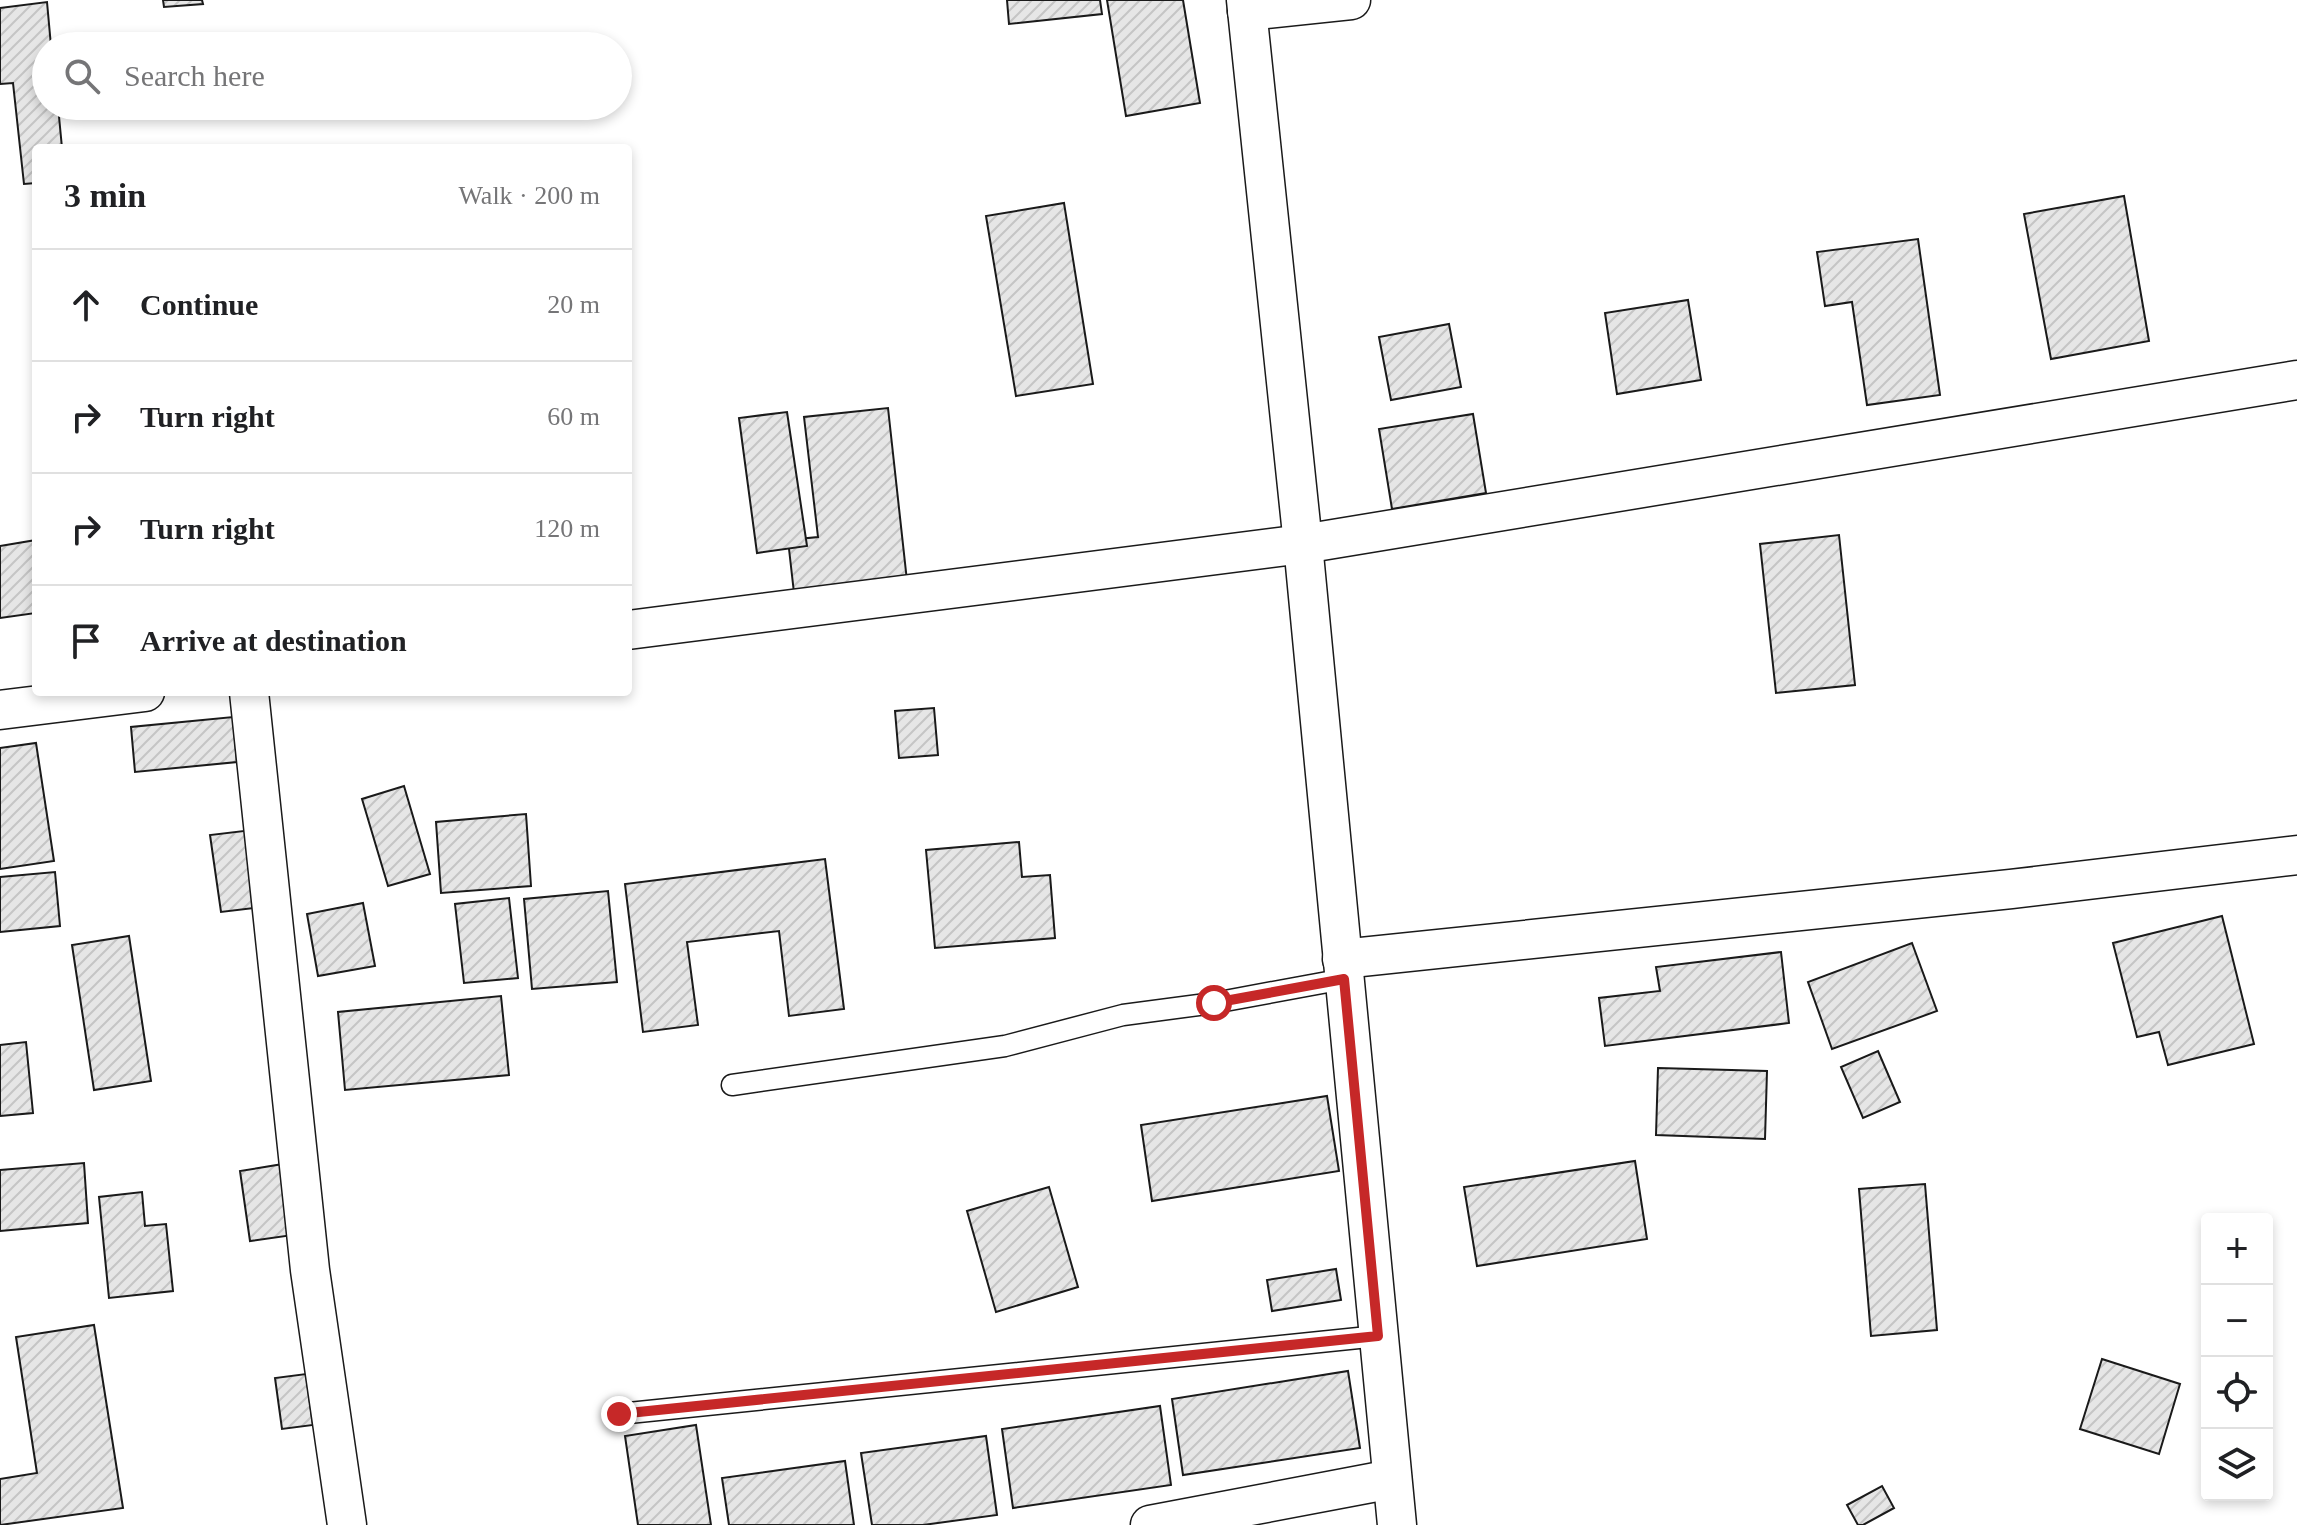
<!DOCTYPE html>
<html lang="en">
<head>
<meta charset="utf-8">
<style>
  body { margin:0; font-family:Georgia,serif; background:#f2f2f2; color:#202124 }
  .controls { position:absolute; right:24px; bottom:24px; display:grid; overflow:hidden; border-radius:8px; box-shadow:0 4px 12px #0003 }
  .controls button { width:72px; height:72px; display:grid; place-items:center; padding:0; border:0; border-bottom:2px solid #e0e0e0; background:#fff; color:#202124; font:40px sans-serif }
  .stop { position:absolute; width:24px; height:24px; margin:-18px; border:6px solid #c62828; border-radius:50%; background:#fff }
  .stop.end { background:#c62828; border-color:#fff; box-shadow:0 2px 8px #0008 }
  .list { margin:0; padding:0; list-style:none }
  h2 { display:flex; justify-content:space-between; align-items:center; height:104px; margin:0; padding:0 32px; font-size:34px }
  h2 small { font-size:26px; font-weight:400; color:#757577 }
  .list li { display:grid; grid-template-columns:52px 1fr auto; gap:24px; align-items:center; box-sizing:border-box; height:112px; padding:0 32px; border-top:2px solid #e0e0e0 }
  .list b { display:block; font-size:30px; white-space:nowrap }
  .list em { font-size:26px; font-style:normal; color:#757577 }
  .icon { flex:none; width:44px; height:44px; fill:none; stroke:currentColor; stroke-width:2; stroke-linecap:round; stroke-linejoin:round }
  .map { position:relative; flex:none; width:2297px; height:1525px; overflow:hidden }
  .search { position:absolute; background:#fff; box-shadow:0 4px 12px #0003; left:32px; top:32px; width:600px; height:88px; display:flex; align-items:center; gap:20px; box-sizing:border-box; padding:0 28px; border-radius:44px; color:#757577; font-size:30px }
  .panel { position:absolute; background:#fff; box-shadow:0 4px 12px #0003; left:32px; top:144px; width:600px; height:552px; border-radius:8px }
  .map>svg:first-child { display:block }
  .building { fill:url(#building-hatch); stroke:#1a1a1a; stroke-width:2 }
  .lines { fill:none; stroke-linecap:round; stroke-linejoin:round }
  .lane-casing { stroke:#1a1a1a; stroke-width:23 }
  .street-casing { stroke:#1a1a1a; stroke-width:41 }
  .lane { stroke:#fff; stroke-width:20 }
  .street { stroke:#fff; stroke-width:38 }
  .route { stroke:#c62828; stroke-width:10 }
</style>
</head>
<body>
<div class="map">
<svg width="2297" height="1525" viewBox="0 0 2297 1525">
  <defs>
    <pattern id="building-hatch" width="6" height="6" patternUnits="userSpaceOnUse" patternTransform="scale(2)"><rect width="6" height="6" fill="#e6e6e6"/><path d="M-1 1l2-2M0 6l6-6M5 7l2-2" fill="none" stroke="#c5c5c5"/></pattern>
  </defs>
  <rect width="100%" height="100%" fill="#fff"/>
  <g class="building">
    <path d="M163,0h39l1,4 -39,3z"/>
    <path d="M1007,0h93l2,14 -93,10z"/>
    <path d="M1107,0h76l17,103 -74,13z"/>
    <path d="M47,2l4,44h-5v60h12l4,42h-26v35l-12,1 -11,-101 -13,1v-76z"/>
    <path d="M2124,196l25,145 -98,18 -27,-145z"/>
    <path d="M1064,203l29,181 -77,12 -30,-180z"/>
    <path d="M1918,239l22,156 -73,10 -15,-103 -27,4 -8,-54z"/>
    <path d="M1688,300l13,80 -84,14 -12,-81z"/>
    <path d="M1449,324l12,63 -70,13 -12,-63z"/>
    <path d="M888,408l19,173 -113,12 -6,-53 30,-3 -14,-120z"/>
    <path d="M787,412l20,134 -50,7 -18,-135z"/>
    <path d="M1473,414l13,79 -94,16 -13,-80z"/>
    <path d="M1839,535l16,150 -79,8 -16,-149z"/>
    <path d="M36,540v73l-36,5v-72z"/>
    <path d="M934,708l4,47 -39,3 -4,-47z"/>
    <path d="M233,717l4,45 -102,10 -4,-45z"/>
    <path d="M36,743l18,118 -54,8v-121z"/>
    <path d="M404,786l26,88 -42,12 -26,-87z"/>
    <path d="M526,814l5,72 -90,7 -5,-71z"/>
    <path d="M252,830l10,77 -41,5 -11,-77z"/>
    <path d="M1019,842l3,35 28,-2 5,63 -120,10 -9,-98z"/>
    <path d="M825,859l19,150 -55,7 -10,-85 -92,11 11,83 -55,7 -18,-148z"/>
    <path d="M55,872l5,54 -60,6v-55z"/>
    <path d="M608,891l9,91 -85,7 -8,-90z"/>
    <path d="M509,898l9,80 -54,5 -9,-79z"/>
    <path d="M363,903l12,63 -57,10 -11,-62z"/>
    <path d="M2222,916l32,128 -86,21 -9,-33 -22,5 -24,-94z"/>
    <path d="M129,936l22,145 -57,9 -22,-145z"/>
    <path d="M1912,943l25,68 -105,38 -24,-67z"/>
    <path d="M1781,952l8,71 -184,23 -6,-48 61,-7 -4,-24z"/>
    <path d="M501,996l8,79 -164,15 -7,-78z"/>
    <path d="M26,1042l7,71 -33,3v-71z"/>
    <path d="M1878,1051l22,51 -37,16 -22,-51z"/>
    <path d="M1658,1068l109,3 -2,68 -109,-4z"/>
    <path d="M1327,1096l12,75 -187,30 -11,-76z"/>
    <path d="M1635,1161l12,78 -170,27 -13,-79z"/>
    <path d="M84,1163l4,60 -88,8v-61z"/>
    <path d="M283,1164l10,71 -43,6 -10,-70z"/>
    <path d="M1925,1184l12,146 -66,6 -12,-147z"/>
    <path d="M1049,1187l29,100 -82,25 -29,-101z"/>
    <path d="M142,1192l3,34 21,-2 7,67 -64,7 -10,-101z"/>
    <path d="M1336,1269l5,31 -69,11 -5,-31z"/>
    <path d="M94,1325l29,183 -123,17v-46l37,-6 -21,-136z"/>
    <path d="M2102,1359l78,25 -21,70 -79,-25z"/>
    <path d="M1348,1371l12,77 -177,27 -11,-76z"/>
    <path d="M306,1374l7,51 -31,4 -7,-51z"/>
    <path d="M1160,1406l11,79 -158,23 -11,-79z"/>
    <path d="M696,1425l15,100h-73l-13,-89z"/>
    <path d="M986,1436l11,79 -74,10h-51l-11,-72z"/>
    <path d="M845,1461l9,64h-125l-7,-47z"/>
    <path d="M1882,1486l12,22 -31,17h-5l-11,-20z"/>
  </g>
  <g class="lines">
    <defs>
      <g id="lane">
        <path d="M732,1085l273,-39 118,-31 91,-12 130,-24"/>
        <path d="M619,1414l759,-78"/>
      </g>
      <g id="street">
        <path d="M1246,0l57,544 94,981"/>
        <path d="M1247,11l104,-11"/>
        <path d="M628,630l675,-86 994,-164"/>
        <path d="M249,692l61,578 37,255"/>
        <path d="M0,710l145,-18"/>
        <path d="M1342,959l669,-70 286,-34"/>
        <path d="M1150,1525l242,-46"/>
      </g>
    </defs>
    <use href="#lane" class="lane-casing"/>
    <use href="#street" class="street-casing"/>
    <use href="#lane" class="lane"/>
    <use href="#street" class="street"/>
  </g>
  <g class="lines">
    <path class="route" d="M619,1414l759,-78 -34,-357 -130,24"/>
  </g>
</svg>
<div class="controls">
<button>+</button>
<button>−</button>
<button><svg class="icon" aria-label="locate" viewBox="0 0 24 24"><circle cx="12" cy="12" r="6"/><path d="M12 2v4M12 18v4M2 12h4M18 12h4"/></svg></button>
<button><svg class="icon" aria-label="layers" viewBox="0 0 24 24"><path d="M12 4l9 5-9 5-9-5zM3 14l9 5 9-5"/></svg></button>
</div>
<div class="stop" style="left:1214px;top:1003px"></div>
<div class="stop end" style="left:619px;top:1414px"></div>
<div class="search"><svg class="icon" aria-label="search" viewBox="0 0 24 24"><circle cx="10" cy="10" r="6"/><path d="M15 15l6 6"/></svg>Search here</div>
<section class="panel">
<h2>3 min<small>Walk · 200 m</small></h2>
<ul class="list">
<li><svg class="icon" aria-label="ahead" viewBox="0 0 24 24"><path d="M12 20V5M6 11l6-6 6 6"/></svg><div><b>Continue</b></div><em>20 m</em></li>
<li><svg class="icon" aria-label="right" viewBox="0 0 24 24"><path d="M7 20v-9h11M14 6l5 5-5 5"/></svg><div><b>Turn right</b></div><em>60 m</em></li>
<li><svg class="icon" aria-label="right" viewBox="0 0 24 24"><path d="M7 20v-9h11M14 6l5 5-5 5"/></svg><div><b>Turn right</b></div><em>120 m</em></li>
<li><svg class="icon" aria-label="arrive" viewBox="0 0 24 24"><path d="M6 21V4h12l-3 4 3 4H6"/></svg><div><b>Arrive at destination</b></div></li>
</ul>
</section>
</div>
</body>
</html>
